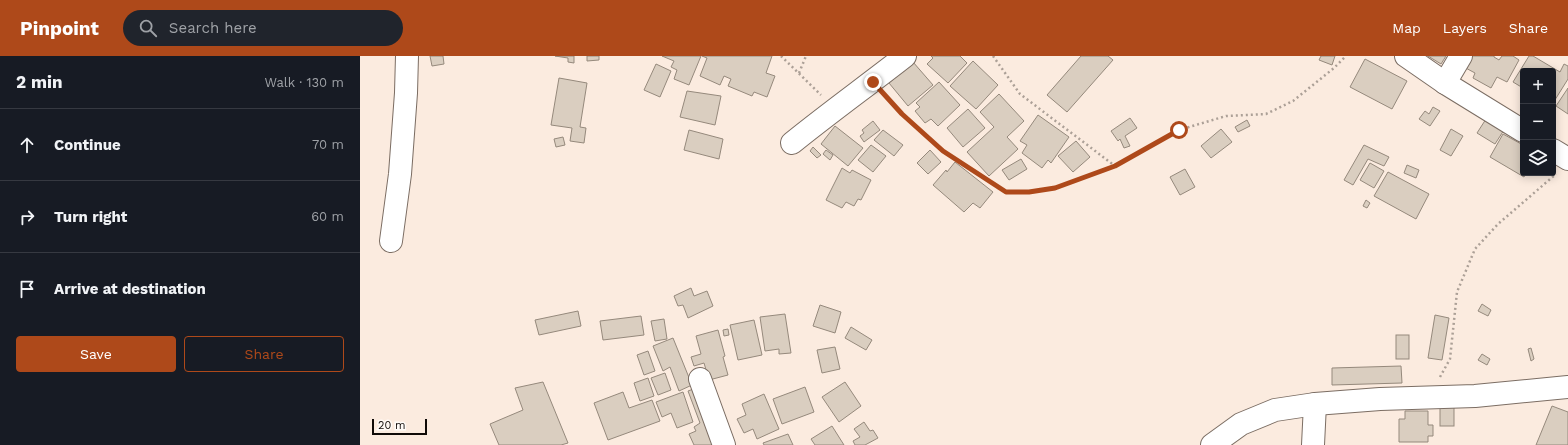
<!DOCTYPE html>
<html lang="en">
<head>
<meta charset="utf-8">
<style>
  body { margin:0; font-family:"Work Sans",sans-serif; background:#20242c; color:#f1f3f6 }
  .controls { position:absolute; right:12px; top:12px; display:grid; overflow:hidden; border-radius:4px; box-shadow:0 2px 10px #0003 }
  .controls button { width:36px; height:36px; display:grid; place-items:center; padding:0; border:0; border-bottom:1px solid #363941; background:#171b24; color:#f1f3f6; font:20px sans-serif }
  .scale { position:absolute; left:12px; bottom:10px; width:55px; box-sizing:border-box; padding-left:4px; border:2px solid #0f0a07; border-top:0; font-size:11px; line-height:14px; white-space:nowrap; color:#0f0a07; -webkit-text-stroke:3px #fefbf8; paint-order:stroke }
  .stop { position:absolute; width:12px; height:12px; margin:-9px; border:3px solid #ae491a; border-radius:50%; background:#fff }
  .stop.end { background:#ae491a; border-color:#fff; box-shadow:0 1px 4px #0008 }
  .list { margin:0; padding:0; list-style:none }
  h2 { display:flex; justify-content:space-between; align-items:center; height:52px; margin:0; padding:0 16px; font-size:17px }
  h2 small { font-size:13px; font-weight:400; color:#9ea1a6 }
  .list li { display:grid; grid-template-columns:26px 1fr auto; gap:12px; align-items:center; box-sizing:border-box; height:72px; padding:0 16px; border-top:1px solid #363941 }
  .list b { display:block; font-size:15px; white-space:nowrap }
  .list em { font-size:13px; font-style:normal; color:#9ea1a6 }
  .actions { display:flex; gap:8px; padding:12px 16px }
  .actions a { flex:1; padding:9px 0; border:1px solid #ae491a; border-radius:4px; text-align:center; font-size:14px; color:#ae491a }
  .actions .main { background:#ae491a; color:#fff }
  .icon { flex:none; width:22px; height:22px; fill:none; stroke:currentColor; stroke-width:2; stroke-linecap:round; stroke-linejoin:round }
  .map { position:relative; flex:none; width:1208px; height:389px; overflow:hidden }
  header { display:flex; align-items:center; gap:24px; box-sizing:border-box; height:56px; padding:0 20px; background:#ae491a; color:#fff }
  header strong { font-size:19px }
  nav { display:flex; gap:22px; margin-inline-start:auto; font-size:14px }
  .search { width:280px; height:36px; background:#20242c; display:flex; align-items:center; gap:10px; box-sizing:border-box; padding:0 14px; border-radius:22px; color:#9ea1a6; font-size:15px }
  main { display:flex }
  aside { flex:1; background:#171b24 }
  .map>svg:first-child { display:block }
  .building { fill:#dacec0; stroke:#95897c }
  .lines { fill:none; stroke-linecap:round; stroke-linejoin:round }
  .minor-casing { stroke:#7b6d63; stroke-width:24 }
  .path { stroke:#aca097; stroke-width:2.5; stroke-dasharray:2 3; stroke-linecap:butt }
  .minor { stroke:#fff; stroke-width:22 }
  .route { stroke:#ae491a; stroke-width:5 }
</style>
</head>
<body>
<header>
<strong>Pinpoint</strong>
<div class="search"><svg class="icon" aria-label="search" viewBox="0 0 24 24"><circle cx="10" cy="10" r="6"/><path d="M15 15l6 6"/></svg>Search here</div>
<nav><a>Map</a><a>Layers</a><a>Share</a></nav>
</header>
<main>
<aside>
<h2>2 min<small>Walk · 130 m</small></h2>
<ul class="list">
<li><svg class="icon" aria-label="ahead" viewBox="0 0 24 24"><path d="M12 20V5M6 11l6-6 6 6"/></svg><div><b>Continue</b></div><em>70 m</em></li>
<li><svg class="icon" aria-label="right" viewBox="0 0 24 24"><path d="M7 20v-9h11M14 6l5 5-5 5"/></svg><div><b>Turn right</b></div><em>60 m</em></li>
<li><svg class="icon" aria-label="arrive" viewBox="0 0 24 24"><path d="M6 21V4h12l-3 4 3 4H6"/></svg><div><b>Arrive at destination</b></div></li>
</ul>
<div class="actions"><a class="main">Save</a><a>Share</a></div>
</aside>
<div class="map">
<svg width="1208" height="389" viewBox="0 0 1208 389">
  <rect width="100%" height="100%" fill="#fbebdf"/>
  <g class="building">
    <path d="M70,0h13l1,8 -12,2z"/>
    <path d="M195,0h19v7l-6,-1v-4z"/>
    <path d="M227,0h12v4l-12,1z"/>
    <path d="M302,0h39l-12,29 -15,-6 3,-9 -6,-3 3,-6z"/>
    <path d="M342,0h70l-6,17 9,3 -8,21 -13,-5 -2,4 -24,-10 3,-7 -7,-3 -4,9 -20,-9 7,-18z"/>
    <path d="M571,0h29l7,7 -19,20 -21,-19 6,-6z"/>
    <path d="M721,0h27l5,4 -46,52 -20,-17z"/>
    <path d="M961,0h14l-3,9 -13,-5z"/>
    <path d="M1068,0h18l-5,8z"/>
    <path d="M1108,0h26v1l5,3 3,-4h11l6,4 -12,22 -10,-5 -6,11 -18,-10 2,-5 -13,-7z"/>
    <path d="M1169,0h4l27,16 4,-8 4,2v13l-15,24v-32h-30v17l-10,-6z"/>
    <path d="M1005,3l42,22 -15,28 -42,-22z"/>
    <path d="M613,5l25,24 -22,24 -26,-23z"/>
    <path d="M553,6l20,23 -25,21 -19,-23z"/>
    <path d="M296,8l15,7 -11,26 -16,-7z"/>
    <path d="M199,22l28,5 -7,44 6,1 -2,15 -14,-2 2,-13 -21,-3z"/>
    <path d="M579,26l21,23 -22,21 -7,-7 -6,4 -10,-12 5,-4 -4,-4z"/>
    <path d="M1208,32v26l-12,-8z"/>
    <path d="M327,35l34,5 -6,29 -35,-8z"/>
    <path d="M639,38l25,27 -17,16 11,12 -29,27 -22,-24 27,-25 -14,-15z"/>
    <path d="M1073,51l7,4 -10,15 -11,-7 6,-8 4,3z"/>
    <path d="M608,53l17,19 -22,19 -16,-19z"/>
    <path d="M678,59l31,22 -18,26 -3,-3 -6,8 -20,-15 5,-8 -7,-4z"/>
    <path d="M770,62l7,10 -12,8 5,10 -6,2 -4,-9 -2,2 -7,-10z"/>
    <path d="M1126,63l18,11 -9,14 -18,-11z"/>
    <path d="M887,64l3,6 -12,6 -3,-5z"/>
    <path d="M513,65l7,9 -16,12 -4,-6 4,-3 -2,-3z"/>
    <path d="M475,70l28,22 -15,18 -27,-22z"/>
    <path d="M861,73l11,13 -21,16 -10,-12z"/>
    <path d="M1091,73l12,7 -12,20 -11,-6z"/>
    <path d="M329,74l34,9 -4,20 -35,-9z"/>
    <path d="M523,74l20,15 -9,11 -20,-16z"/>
    <path d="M1143,78l20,11v28h3l-2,4 -34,-20z"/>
    <path d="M203,81l2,8 -9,2 -2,-8z"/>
    <path d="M716,85l14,16 -17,15 -15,-16z"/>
    <path d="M511,89l15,11 -13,16 -15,-12z"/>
    <path d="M1004,89l25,12 -5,9 -16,-7 -15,26 -9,-5z"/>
    <path d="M453,91l8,8 -4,3 -7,-7z"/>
    <path d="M466,94l7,5 -3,5 -7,-6z"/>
    <path d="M570,94l11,12 -13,12 -11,-11z"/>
    <path d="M661,103l6,10 -18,11 -7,-10z"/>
    <path d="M595,106l38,30 -13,16 -7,-5 -9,9 -31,-27 13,-15 1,2z"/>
    <path d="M1010,107l14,8 -10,17 -14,-8z"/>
    <path d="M1047,109l12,5 -3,8 -12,-5z"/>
    <path d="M482,112l8,5 2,-3 19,10 -10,20 -3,-1 -4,7 -8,-4 -4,6 -16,-8z"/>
    <path d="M825,113l10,18 -15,8 -10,-18z"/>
    <path d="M1028,116l41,22 -13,25 -42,-23z"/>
    <path d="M1006,144l4,3 -3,5 -4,-2z"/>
    <path d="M331,232l3,8 13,-5 6,15 -25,12 -5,-13 -5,1 -4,-10z"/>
    <path d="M1122,248l9,6 -3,6 -10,-5z"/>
    <path d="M460,249l21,7 -6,21 -22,-7z"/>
    <path d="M218,255l3,15 -42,9 -4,-15z"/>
    <path d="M425,258l6,39 -12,1v-5l-14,2 -5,-34z"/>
    <path d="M1075,259l14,3 -7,42 -14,-2z"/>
    <path d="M281,260l3,19 -41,5 -3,-19z"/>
    <path d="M304,263l3,20 -12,2 -4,-20z"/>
    <path d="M394,264l8,35 -24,5 -8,-35z"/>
    <path d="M491,271l21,13 -6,10 -21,-12z"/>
    <path d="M368,273l1,6 -5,1 -1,-6z"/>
    <path d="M358,274l7,26 -2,1 5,18 -19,5 -5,-17 -10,3 -3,-9 10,-3 -5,-18z"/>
    <rect x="1036" y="279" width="13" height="24"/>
    <path d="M313,282l19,47 -13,6 -9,-24 -7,4 -10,-25z"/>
    <path d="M475,291l5,22 -18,4 -5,-23z"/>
    <path d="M1171,292l3,11 -3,2 -3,-12z"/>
    <path d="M288,295l7,20 -11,4 -7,-20z"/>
    <path d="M1122,298l8,5 -3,6 -9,-5z"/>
    <path d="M1041,310l1,17 -70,2v-17z"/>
    <path d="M305,317l6,17 -13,5 -7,-17z"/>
    <path d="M288,322l6,18 -14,5 -6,-18z"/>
    <path d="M183,326l25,61 -7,2h-62l-9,-21 33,-14 -8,-22z"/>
    <path d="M485,326l16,24 -22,16 -17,-25z"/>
    <path d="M445,331l9,25 -32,12 -9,-25z"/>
    <path d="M336,332l22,57h-24l-5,-11 7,-3 -2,-4 6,-4 -12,-32z"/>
    <path d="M263,336l6,16 23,-8 8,21 -52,19 -14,-37z"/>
    <path d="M323,336l10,30 -16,6 -6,-15 -9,4 -6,-15z"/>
    <path d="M404,338l15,35 -22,10 -4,-10 -9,4 -7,-14 9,-4 -4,-11z"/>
    <rect x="1080" y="350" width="14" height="20"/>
    <path d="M1192,350l16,6v33h-32z"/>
    <path d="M1045,355h23v14h5v11h-5v6h-29v-23h6z"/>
    <path d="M504,366l6,9 3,-1 5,8 -13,7h-10l-2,-4 7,-4 -6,-8z"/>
    <path d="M472,370l12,19h-29l-4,-6z"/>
    <path d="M428,378l5,11h-29l-1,-2z"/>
  </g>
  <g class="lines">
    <defs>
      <g id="minor">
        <path d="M1046,0l39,27 78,48"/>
        <path d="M1085,27l16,-27"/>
        <path d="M432,87c37,-30 76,-58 113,-87"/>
        <path d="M1193,94l15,9"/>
        <path d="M31,185l9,-67 6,-81 1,-37"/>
        <path d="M340,323l24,66"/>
        <path d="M852,389l29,-21 34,-14 40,-6 65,-5 95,-3 93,-9"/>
        <path d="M953,389l2,-41"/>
      </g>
    </defs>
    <use href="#minor" class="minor-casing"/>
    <g class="path">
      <path d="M421,0l40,39"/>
      <path d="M633,0l27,38 95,72"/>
      <path d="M439,17l7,-17"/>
      <path d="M526,40l16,18 41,37 63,41h23l26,-4 60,-22 64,-36 47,-14 40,-2 27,-13 41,-33 12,-12"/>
      <path d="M1080,321l10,-18 7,-67 18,-43 23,-25 58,-50"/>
    </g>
    <use href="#minor" class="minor"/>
  </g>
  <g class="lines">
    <path class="route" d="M513,26l29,32 41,37 63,41h23l26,-4 60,-22 64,-36"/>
  </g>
</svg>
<div class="controls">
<button>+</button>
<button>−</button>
<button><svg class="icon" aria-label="layers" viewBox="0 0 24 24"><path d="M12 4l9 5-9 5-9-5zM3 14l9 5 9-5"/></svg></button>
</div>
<div class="scale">20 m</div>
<div class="stop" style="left:819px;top:74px"></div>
<div class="stop end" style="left:513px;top:26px"></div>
</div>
</main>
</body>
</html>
